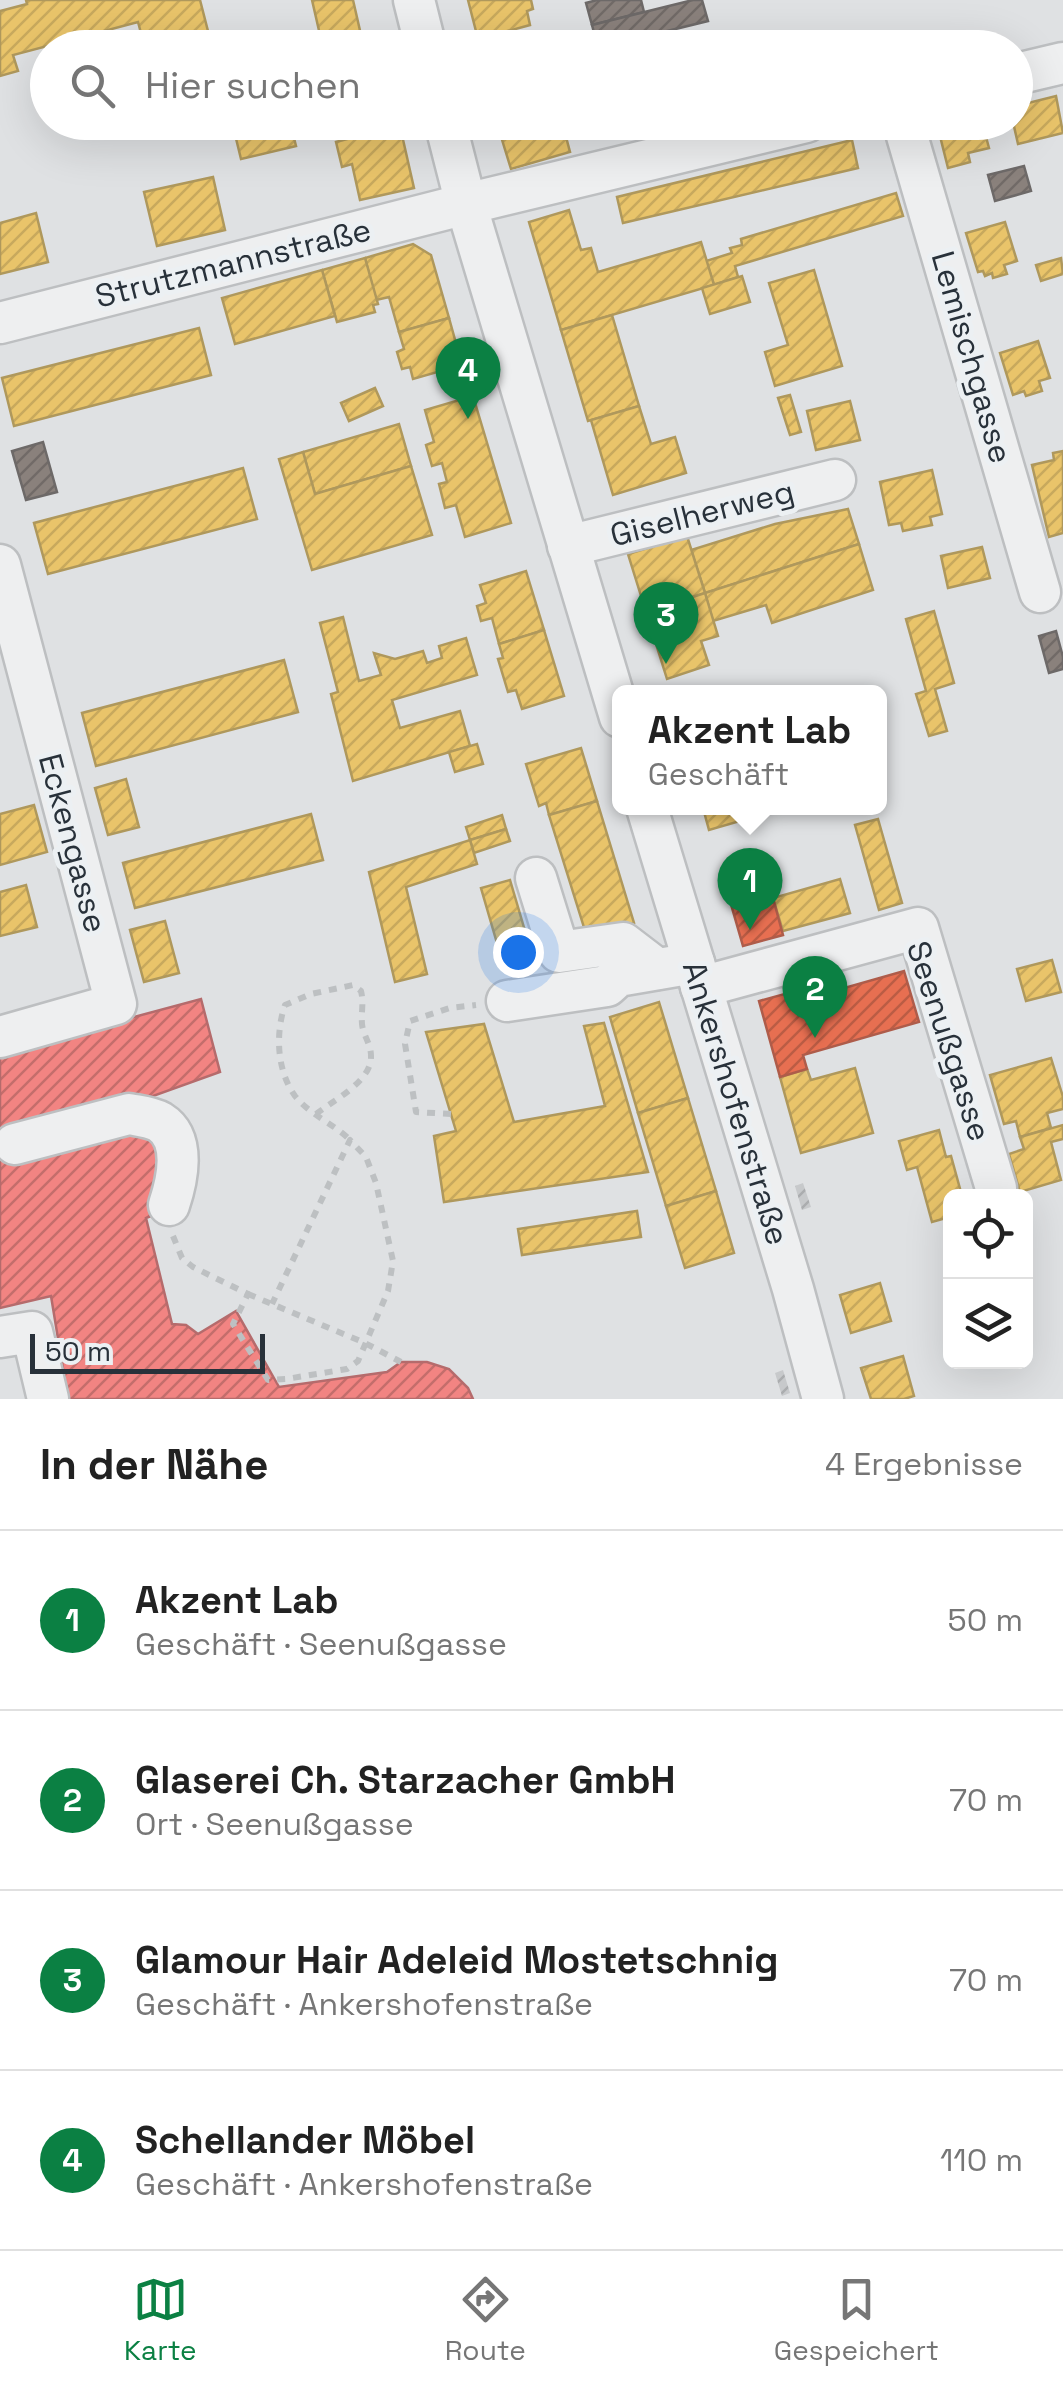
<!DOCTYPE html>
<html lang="de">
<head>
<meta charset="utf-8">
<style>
  body { margin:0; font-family:"Space Grotesk",sans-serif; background:#f6f6f6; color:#222 }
  .controls { position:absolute; right:30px; bottom:30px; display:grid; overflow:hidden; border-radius:15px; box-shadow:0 10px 40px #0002 }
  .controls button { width:90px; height:90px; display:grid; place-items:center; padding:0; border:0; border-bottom:2px solid #e0e0e0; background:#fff; color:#222; font:50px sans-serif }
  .scale { position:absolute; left:30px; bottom:25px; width:235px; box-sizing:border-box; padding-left:10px; border:5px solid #28313a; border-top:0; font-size:28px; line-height:35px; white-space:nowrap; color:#28313a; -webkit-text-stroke:8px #ecf0f3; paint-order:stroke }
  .you { position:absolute; left:518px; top:952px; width:35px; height:35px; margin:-25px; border:8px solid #fff; border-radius:50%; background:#1a73e8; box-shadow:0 0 0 15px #1a73e833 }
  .badge { display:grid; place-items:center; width:65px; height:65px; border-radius:50%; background:#0b8043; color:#fff; font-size:32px; font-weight:700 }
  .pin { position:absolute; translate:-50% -82px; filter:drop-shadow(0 2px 5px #0008) }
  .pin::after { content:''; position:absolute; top:52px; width:35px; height:30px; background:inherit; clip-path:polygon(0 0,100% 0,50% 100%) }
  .popup { position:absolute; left:612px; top:685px; width:275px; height:130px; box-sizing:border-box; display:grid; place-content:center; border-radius:15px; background:#fff; filter:drop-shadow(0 2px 8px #0005); font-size:32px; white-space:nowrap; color:#767676 }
  .popup b { font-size:38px; color:#222 }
  .popup::after { content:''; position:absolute; left:50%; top:100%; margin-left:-20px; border:20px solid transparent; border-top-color:#fff }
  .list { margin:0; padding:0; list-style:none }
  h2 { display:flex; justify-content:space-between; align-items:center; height:130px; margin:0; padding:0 40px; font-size:42px }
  h2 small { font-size:32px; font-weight:400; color:#767676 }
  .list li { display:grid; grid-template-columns:65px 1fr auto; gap:30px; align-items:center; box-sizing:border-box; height:180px; padding:0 40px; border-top:2px solid #e0e0e0 }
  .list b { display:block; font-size:38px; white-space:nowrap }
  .list p { margin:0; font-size:32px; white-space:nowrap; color:#767676 }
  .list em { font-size:32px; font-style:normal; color:#767676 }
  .icon { flex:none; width:55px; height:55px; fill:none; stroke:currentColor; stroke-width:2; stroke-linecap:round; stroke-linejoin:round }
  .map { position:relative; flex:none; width:1063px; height:1399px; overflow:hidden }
  .search { position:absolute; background:#fff; box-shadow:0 10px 40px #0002; left:30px; right:30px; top:30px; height:110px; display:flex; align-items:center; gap:25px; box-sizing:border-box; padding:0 35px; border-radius:55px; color:#767676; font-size:38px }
  .sheet { height:850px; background:#fff }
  nav { display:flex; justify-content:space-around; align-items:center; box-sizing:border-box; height:140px; border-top:2px solid #e0e0e0; background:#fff; font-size:28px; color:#767676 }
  nav a { display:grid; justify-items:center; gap:5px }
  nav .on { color:#0b8043 }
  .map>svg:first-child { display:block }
  .homes { fill:url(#homes-hatch); stroke:#af985c; stroke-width:2.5 }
  .shops { fill:url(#shops-hatch); stroke:#ae5c4a; stroke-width:2.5 }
  .health { fill:url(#health-hatch); stroke:#b56b6c; stroke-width:2.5 }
  .industry { fill:url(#industry-hatch); stroke:#6d6968; stroke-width:2.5 }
  .building { fill:url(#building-hatch) }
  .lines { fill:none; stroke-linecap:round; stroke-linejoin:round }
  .minor-casing { stroke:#bdbfc1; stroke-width:45 }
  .path { stroke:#bdc0c2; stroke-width:6; stroke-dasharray:8 8; stroke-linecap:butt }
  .minor { stroke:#eeeff0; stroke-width:40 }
  .labels { text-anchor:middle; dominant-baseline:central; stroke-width:10; stroke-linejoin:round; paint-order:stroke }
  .street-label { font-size:32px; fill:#28313a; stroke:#ecf0f3 }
</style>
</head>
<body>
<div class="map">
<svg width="1063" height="1399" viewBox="0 0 1063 1399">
  <defs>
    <pattern id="homes-hatch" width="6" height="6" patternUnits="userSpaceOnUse" patternTransform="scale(2.5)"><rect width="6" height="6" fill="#e9c46a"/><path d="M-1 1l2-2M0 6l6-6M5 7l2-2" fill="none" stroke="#c8a95d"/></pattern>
    <pattern id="shops-hatch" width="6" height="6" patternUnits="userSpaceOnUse" patternTransform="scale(2.5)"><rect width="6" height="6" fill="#e76f51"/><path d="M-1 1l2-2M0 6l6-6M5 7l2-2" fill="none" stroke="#bb5c44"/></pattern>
    <pattern id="health-hatch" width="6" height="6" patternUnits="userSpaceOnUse" patternTransform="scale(2.5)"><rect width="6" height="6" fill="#f28482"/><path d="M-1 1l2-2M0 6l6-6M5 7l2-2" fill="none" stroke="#c46d6b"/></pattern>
    <pattern id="industry-hatch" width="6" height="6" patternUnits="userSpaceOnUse" patternTransform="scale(2.5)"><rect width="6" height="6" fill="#8a817c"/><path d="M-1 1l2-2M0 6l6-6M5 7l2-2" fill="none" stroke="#716a67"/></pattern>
    <pattern id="building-hatch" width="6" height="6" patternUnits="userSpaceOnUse" patternTransform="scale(2.5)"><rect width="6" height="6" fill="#c7c9cb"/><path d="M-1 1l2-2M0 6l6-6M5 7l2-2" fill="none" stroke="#abadaf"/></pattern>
  </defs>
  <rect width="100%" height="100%" fill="#dfe1e3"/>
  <g class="homes">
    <path d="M26,0h174l10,39 -31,9h-34l-7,-26 -125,33 5,16 -18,5v-65l27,-7z"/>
    <path d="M312,0h41l11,48h-41z"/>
    <path d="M468,0h63l2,9 -6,2 3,14 -52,14z"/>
    <path d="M1056,96l7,37 -45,11 -5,-22h3v-16z"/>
    <path d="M232,122h58l6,24 -55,13z"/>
    <path d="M344,122h55l15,66 -54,12 -8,-36 -10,3 -6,-25 11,-3z"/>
    <path d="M502,122h60l8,30 -59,17 -12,-39 4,-1z"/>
    <path d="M944,122h38l7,26 -21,5 2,9 -22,6 -11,-44z"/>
    <path d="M852,140l6,28 -235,55 -6,-26z"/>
    <path d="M213,177l12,53 -68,16 -13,-54z"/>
    <path d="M896,193l7,23 -168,50 3,11 -24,8 -8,-24 26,-8 -2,-5 12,-3 -1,-6z"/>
    <path d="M569,210l12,40 10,-2 7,24 103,-30 13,43 -153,45 -32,-108z"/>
    <path d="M36,213l12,49 -48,12v-51z"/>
    <path d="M1005,222l12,39 -13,4 3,9 -14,4 -1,-5 -7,3 -2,-5 -5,1 -12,-39z"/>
    <path d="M413,244l18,11 18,63 -50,14 -10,-35 -13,3 -11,-42z"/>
    <path d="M365,258l13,46 -5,1 2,7 -38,10 -15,-52z"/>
    <path d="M1061,258l2,16 -22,7 -5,-16z"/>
    <path d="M322,270l13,46 -100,28 -13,-46z"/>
    <path d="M814,270l28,96 -67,20 -10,-34 23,-7 -19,-62z"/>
    <path d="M742,276l8,26 -40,12 -8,-26z"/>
    <path d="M612,315l27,91 -51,15 -27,-91z"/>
    <path d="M449,318l13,47 -49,14 -3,-12 -8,2 -5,-17 7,-3 -5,-17z"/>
    <path d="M199,328l12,47 -197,51 -12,-48z"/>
    <path d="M1038,341l12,37 -11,3 3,10 -16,5 -2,-5 -11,4 -13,-42z"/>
    <path d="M375,388l8,18 -34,15 -8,-18z"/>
    <path d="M790,395l11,37 -11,3 -12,-37z"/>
    <path d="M473,396l38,127 -46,14 -9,-32 -11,3 -6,-24 8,-2 -5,-19 -10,3 -6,-21 8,-3 -9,-32z"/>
    <path d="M850,401l10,39 -44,10 -9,-39z"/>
    <path d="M639,406l12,38 24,-7 11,36 -73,22 -22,-75z"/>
    <path d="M399,424l12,42 -96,28 -12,-42z"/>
    <path d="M1063,451v82l-14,4 -17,-72 22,-5 -1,-7z"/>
    <path d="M303,452l12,42 96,-28 21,69 -120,35 -33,-111z"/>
    <path d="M243,468l14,51 -209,55 -14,-51z"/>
    <path d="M932,470l10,44 -12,3 2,8 -29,6 -2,-8 -12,2 -9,-43z"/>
    <path d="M848,509l11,35 -154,49 -14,-43 84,-26z"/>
    <path d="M687,536l18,57 -59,19 -18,-58z"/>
    <path d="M859,544l14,46 -101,33 -6,-18 -53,16 -8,-28z"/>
    <path d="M982,547l8,31 -42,10 -7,-32z"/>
    <path d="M526,571l18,59 -45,14 -7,-26 -11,3 -4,-15 9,-3 -6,-18z"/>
    <path d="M705,593l13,43 -17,5 8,24 -42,14 -21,-67z"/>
    <path d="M934,611l20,72 -19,6 12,42 -18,5 -13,-42 10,-3 -20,-72z"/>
    <path d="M343,617l16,64 22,-6 -7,-22 21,6 28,-8 4,12 15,-5 -3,-12 27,-8 11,37 -85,25 8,28 60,-17 10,35 -117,35 -22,-87 7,-2 -18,-69z"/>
    <path d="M544,630l20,66 -42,13 -6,-19 -8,2 -10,-33 5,-1 -4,-14z"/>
    <path d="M284,660l14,52 -202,54 -14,-53z"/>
    <path d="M477,744l6,20 -28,8 -6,-20z"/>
    <path d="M581,748l16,53 -48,14 -3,-12 -7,3 -13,-42z"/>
    <path d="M126,779l13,48 -31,8 -13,-47z"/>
    <path d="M597,801l37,122 -47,14 -38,-122z"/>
    <path d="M34,805l13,47 -47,13v-51z"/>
    <path d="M703,808h48l3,9 -45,13z"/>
    <path d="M311,814l12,46 -188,48 -12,-45z"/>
    <path d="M502,815l4,14 -36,11 -4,-13z"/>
    <path d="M878,819l24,84 -23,7 -24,-85z"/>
    <path d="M506,829l4,12 -36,12 -4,-13z"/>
    <path d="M470,840l7,24 -71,23 21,87 -32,8 -26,-110z"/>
    <path d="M840,879l10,34 -67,18 -10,-33z"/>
    <path d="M510,880l20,68 -29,9 -20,-69z"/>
    <path d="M26,885l11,42 -37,9v-44z"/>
    <path d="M165,921l14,52 -35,9 -14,-52z"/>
    <path d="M1052,960l9,32 -35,9 -9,-32z"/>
    <path d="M659,1002l29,96 -50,15 -28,-96z"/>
    <path d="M604,1023l44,149 -204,30 -10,-66 22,-5 -30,-99 58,-8 30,98 91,-16 -21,-80z"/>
    <path d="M1051,1058l12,39v12l-16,4 4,15 -31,9 -4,-16 -12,3 -14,-49z"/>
    <path d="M855,1068l18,65 -72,20 -21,-76 27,-8 4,11z"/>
    <path d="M688,1098l28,93 -50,15 -28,-93z"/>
    <path d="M1063,1125v14l-12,3 10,38 -41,12 -11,-38 15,-5 -4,-12z"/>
    <path d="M939,1130l7,27 5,-1 11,40h-12v13l-3,1 3,7 -18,5 -15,-55 -10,3 -8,-29z"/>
    <path d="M716,1191l18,62 -49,15 -19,-62z"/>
    <path d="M637,1211l4,26 -119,18 -4,-26z"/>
    <path d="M880,1283l11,38 -40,12 -11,-38z"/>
    <path d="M903,1356l11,40 -10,3h-33l-10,-31z"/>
  </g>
  <g class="shops">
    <path d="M763,861l20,74 -40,11 -21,-73z"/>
    <path d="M904,971l15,51 -116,33 4,14 -27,8 -21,-76 80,-22 2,10z"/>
  </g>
  <path class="health" d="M201,999l19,73 -70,25 14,69 -3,46 -15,6 26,106 14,1 12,9 38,-23 43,76 108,-15 14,-10h26l22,7 19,19 5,11h-405l-17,-103 -51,12v-255z"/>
  <g class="industry">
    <path d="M597,0h44l3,12 -52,13 -6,-22z"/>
    <path d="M693,0h9l6,21 -110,27 -6,-23z"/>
    <path d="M1024,166l7,25 -36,10 -7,-26z"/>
    <path d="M43,442l14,50 -31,8 -14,-49z"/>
    <path d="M1056,631l7,26v12l-14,4 -10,-37z"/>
  </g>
  <g class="building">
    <path d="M803,1183l8,24 -9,3 -7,-24z"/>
    <path d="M783,1370l7,23 -8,3 -7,-23z"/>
  </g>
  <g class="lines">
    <defs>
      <g id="minor">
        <path d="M414,0l12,48"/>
        <path d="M1016,74l47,-11"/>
        <path d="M445,122l21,82 154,513"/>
        <path d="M903,122l137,470"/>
        <path d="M0,323l466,-119 340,-82"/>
        <path d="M568,546l267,-66"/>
        <path d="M0,565l116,439 -116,33"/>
        <path d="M647,808l146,481 30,110"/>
        <path d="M536,878l23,74 64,-9 34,26"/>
        <path d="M701,987l217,-59 78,260"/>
        <path d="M507,1001l100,-15 11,-10 76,-13"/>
        <path d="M15,1144l114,-30c10,2 22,3 31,8 27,17 17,59 9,83"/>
        <path d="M0,1337l32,-5 16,67"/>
      </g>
    </defs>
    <use href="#minor" class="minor-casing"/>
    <g class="path">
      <path d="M316,1114c18,-14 56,-33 55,-58 0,-12 -8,-21 -9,-32 -1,-12 2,-21 -1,-33l-8,-6 -42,9 -26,11c-10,29 -8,66 10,91 14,18 39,28 55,44"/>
      <path d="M451,1114l-35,-2 -11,-68 5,-23 40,-13 26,-3"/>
      <path d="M173,1236l9,22 11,9 55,27 -15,30 35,56 18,-1 61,-10 11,-8 30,-70 5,-30 -17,-78 -10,-26 -16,-17 -78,164"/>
      <path d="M248,1294l117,49 36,19"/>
    </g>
    <use href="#minor" class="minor"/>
  </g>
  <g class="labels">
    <g class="street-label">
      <text transform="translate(233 263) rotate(-14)">Strutzmannstraße</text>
      <text transform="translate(972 357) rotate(74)">Lemischgasse</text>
      <text transform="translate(702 513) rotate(-14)">Giselherweg</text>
      <text transform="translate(73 843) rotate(75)">Eckengasse</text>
      <text transform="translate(949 1041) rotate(72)">Seenußgasse</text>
      <text transform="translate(736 1103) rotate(73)">Ankershofenstraße</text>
    </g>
  </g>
</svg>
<div class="controls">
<button><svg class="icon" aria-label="locate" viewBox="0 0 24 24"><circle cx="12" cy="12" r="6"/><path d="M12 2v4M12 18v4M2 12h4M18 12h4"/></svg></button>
<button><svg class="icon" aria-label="layers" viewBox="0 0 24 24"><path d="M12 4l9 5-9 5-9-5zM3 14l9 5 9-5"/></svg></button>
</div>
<div class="scale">50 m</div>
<div class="you"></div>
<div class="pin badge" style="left:750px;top:930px">1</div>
<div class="popup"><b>Akzent Lab</b>Geschäft</div>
<div class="pin badge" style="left:815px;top:1038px">2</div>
<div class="pin badge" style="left:666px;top:664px">3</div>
<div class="pin badge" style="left:468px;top:419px">4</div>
<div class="search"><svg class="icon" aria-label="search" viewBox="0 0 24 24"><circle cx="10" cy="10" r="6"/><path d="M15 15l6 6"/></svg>Hier suchen</div>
</div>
<section class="sheet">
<h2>In der Nähe<small>4 Ergebnisse</small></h2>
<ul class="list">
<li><span class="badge">1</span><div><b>Akzent Lab</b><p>Geschäft · Seenußgasse</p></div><em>50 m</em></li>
<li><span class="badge">2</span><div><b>Glaserei Ch. Starzacher GmbH</b><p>Ort · Seenußgasse</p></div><em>70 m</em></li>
<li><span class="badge">3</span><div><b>Glamour Hair Adeleid Mostetschnig</b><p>Geschäft · Ankershofenstraße</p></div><em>70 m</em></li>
<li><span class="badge">4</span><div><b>Schellander Möbel</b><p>Geschäft · Ankershofenstraße</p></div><em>110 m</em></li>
</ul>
</section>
<nav>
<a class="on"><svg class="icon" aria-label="map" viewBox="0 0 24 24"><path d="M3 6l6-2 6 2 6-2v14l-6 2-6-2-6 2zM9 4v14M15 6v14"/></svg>Karte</a>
<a><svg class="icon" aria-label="directions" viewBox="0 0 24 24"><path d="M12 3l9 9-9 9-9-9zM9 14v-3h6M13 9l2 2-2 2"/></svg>Route</a>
<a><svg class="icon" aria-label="saved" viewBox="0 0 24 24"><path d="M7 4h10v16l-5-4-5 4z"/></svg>Gespeichert</a>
</nav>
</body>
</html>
